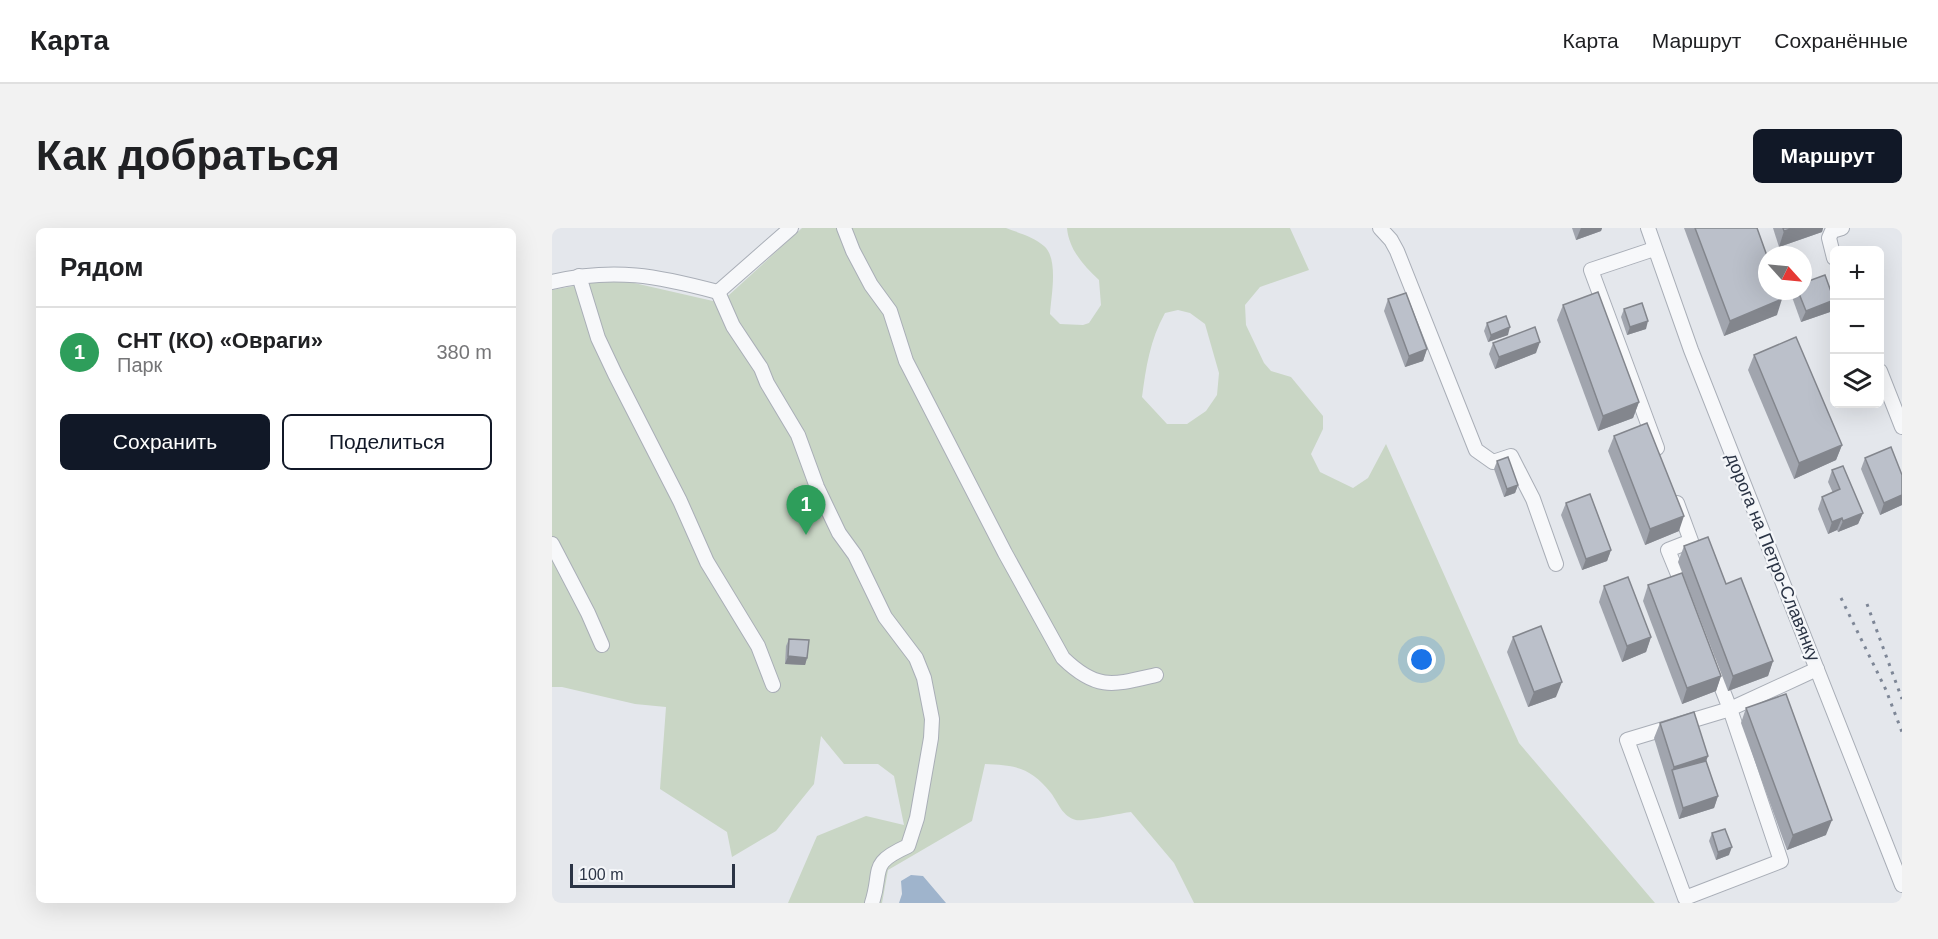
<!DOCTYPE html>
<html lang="ru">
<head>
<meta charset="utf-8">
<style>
  body { margin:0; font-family:Helvetica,sans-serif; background:#f2f2f2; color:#202124 }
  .controls { position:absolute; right:18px; top:18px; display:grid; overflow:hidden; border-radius:9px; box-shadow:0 6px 24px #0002 }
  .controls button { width:54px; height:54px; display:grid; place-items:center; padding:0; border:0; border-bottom:2px solid #e0e0e0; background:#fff; color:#202124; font:30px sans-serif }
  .compass { position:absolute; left:1206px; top:18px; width:54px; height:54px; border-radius:50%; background:#fff; box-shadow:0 6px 24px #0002; rotate:117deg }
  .scale { position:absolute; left:18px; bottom:15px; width:165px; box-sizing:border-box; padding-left:6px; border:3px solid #2b3445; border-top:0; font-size:16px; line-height:21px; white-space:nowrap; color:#2b3445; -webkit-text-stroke:4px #f4f6f9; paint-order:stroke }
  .you { position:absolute; left:870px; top:432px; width:21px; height:21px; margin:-15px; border:4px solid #fff; border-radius:50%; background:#1a73e8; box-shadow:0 0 0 9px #1a73e833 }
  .badge { display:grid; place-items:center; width:39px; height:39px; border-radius:50%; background:#111827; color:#fff; font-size:20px; font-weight:700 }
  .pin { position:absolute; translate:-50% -50px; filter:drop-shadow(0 2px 3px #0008) }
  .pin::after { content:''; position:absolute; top:32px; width:21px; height:18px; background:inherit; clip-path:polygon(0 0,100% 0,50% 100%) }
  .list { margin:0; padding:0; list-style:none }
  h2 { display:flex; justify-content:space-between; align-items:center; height:78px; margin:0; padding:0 24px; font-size:26px }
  h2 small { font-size:20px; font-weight:400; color:#757577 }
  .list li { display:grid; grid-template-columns:39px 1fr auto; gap:18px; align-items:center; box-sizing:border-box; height:90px; padding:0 24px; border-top:2px solid #e0e0e0 }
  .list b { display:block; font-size:22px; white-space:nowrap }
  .list p { margin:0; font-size:20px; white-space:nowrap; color:#757577 }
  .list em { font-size:20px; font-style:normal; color:#757577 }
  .actions { display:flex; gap:12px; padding:18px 24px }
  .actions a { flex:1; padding:14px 0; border:2px solid #111827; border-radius:9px; text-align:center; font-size:21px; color:#111827 }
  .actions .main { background:#111827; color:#fff }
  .icon { flex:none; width:33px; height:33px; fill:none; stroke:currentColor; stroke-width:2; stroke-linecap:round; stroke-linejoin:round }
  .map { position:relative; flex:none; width:1350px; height:675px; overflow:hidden; border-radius:9px }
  header { display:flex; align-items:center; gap:36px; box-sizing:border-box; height:84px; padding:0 30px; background:#fff; border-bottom:2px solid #e0e0e0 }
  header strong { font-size:28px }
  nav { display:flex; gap:33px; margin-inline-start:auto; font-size:21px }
  .intro { display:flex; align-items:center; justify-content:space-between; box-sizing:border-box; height:144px; padding:0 36px }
  h1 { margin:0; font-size:42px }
  .button { padding:15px 27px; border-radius:9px; background:#111827; color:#fff; font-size:21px; font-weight:700 }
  main { display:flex; gap:36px; padding:0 36px }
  aside { flex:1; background:#fff; border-radius:9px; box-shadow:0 6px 24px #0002 }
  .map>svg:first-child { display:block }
  .green { fill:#c9d6c5; fill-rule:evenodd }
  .water { fill:#9fb4cc }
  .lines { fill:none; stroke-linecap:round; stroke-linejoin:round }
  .minor-casing { stroke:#a9aeb7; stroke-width:16 }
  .minor { stroke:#f7f8fa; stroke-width:14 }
  .rail { stroke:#7d8696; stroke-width:3; stroke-dasharray:3 6; stroke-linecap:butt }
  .wall { fill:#a1a5ae }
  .shaded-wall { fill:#83868d }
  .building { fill:#bbc0ca; stroke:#83868d; stroke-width:1.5 }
  .labels { text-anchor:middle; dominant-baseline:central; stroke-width:4.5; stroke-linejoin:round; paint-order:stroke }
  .street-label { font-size:18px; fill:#2b3445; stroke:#f4f6f9 }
</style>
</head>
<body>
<header>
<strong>Карта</strong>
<nav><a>Карта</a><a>Маршрут</a><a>Сохранённые</a></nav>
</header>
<div class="intro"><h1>Как добраться</h1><a class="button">Маршрут</a></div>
<main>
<aside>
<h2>Рядом<small></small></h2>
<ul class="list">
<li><span class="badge" style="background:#2e9e5b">1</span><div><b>СНТ (КО) «Овраги»</b><p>Парк</p></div><em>380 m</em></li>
</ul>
<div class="actions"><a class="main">Сохранить</a><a>Поделиться</a></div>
</aside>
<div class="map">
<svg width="1350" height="675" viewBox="0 0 1350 675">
  <rect width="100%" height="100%" fill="#e4e7ec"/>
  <path class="green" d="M250,0h204c13,5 28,9 38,18 15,13 7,50 6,68l10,10 23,1 6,-2 12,-18 -2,-25c-15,-14 -30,-30 -32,-52h223l19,42 -49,17 -15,18 1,20 18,38 7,8 20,6 32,39v13l-12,25 9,18 33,16 15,-10 18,-34 133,299 136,160h-461l-20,-40 -43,-51c-9,1 -50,10 -55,8 -14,-4 -17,-16 -25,-27 -20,-25 -35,-28 -66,-29l-13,57 -84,49 -6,33h-94l29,-67 49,-20 38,9 -10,-49 -16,-12h-34l-23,-28 -7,48 -38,47 -44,26 -5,-25 -67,-43 6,-82 -31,-3 -73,-17h-10v-397l38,-7 31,-3 92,21 16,-6zM626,82l12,3 15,11 14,49 -2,22 -11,16 -19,13h-20l-25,-27c4,-30 8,-57 23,-84z"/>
  <path class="water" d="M359,647l12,1 23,27h-47l3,-9 -1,-13z"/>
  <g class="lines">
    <defs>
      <g id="minor">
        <path d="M292,0l9,23 18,34 19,26 16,50 99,192 58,105c34,33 50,27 93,17"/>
        <path d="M828,0l11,12 6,11 79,199 17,12 18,-6 22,43 23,65"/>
        <path d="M1096,0l43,122 211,535"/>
        <path d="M1102,21l-63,21 66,178"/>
        <path d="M1282,30l-5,-20 3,-7 10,-3"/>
        <path d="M27,48l19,62 17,36 65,127 27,61 51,84 15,39"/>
        <path d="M0,54c62,-15 106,-6 166,10l73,-64"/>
        <path d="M166,64l15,34 28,42 6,15 31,52 19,52 22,46 16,22 30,62 31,41 8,20 8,41 -1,19 -14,80 -9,28c-40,18 -25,23 -36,57"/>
        <path d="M1328,143l22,56"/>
        <path d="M1125,275l14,38 -23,9 16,39"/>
        <path d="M0,316l36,69 14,32"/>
        <path d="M1160,435l18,46 51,152 -96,37 -58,-158 103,-31 87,-40"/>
      </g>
    </defs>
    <use href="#minor" class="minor-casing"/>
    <use href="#minor" class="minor"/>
    <g class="rail">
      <path d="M1289,370l45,92 16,42"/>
      <path d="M1315,376l35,95"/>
    </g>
  </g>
  <g class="wall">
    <path d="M1020,0h30l-1,3 -25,9z"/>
    <path d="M1132,0h73l20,87 -53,21z"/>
    <path d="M1221,0h50l-1,4 -43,15z"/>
    <path d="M1242,63h9l27,21 -29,10 -9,-25z"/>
    <path d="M836,71l39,50 -4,12 -18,6 -21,-56z"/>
    <path d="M1011,77l76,97 -6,16 -35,13 -41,-111z"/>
    <path d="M1072,81l22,20 -19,6 -6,-18z"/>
    <path d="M935,95l21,12 -20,7 -4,-11z"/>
    <path d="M941,115l43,10 -41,16 -6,-15z"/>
    <path d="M1202,127l88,90 -6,15 -42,19 -46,-109z"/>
    <path d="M1062,208l65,95 -34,14 -37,-94z"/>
    <path d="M1313,230l37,17v30l-22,10 -19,-46z"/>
    <path d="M945,233l21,24 -3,8 -11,4 -10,-28z"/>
    <path d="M1280,242l31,43 -5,11 -20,8 -1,-2 -9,4 -10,-25 4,-12 11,-4 -5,-11z"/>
    <path d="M1014,275l45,47 -4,11 -25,9 -21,-55z"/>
    <path d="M1132,318l42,38 47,77 -5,15 -40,15 -50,-129z"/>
    <path d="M1096,357l73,91 -5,15 -34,13 -39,-103z"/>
    <path d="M1052,358l47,51 -5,15 -24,10 -23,-60z"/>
    <path d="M961,409l43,60 -28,10 -21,-55z"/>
    <path d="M237,411l18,19 -2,7 -20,-1 1,-18z"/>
    <path d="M1194,480l80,127 -39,15 -46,-127z"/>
    <path d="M1108,495l48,33 -2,5 12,35 -4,12 -35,11 -25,-81z"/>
    <path d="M1160,605l17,22 -13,5 -7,-19z"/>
  </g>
  <g class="shaded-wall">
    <path d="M1029,0h21l-1,3 -25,9z"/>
    <path d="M1242,0h29l-1,4 -43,15 5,-16z"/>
    <path d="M1230,71l-5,16 -53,21 6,-15z"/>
    <path d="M1282,72l-4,12 -29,10 5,-11z"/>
    <path d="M1096,93l-2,8 -19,6 3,-8z"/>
    <path d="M958,99l-2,8 -20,7 3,-7z"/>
    <path d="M988,114l-4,11 -41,16 4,-12z"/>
    <path d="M875,121l-4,12 -18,6 4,-11z"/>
    <path d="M1087,174l-6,16 -35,13 5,-15z"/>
    <path d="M1290,217l-6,15 -42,19 5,-16z"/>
    <path d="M966,257l-3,8 -11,4 3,-8z"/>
    <path d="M1350,267v10l-22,10 4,-12z"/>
    <path d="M1311,285l-5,11 -20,8 5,-11z"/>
    <path d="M1132,288l-5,15 -34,14 5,-16z"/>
    <path d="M1290,290l-5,12 -9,4 4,-12z"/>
    <path d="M1059,322l-4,11 -25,9 4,-11z"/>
    <path d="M1099,409l-5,15 -24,10 5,-16z"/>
    <path d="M236,428l19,2 -2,7 -20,-1z"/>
    <path d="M1221,433l-5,15 -40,15 5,-15z"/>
    <path d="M1169,448l-5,15 -34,13 5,-16z"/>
    <path d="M1010,454l-6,15 -28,10 6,-15z"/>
    <path d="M1156,528l-6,15 -30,-1 2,-3z"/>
    <path d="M1166,568l-4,12 -35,11 4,-11z"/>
    <path d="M1280,592l-6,15 -39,15 6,-15z"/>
    <path d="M1180,619l-3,8 -13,5 2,-8z"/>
  </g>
  <g class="building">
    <path d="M1143,0h62l10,28v35h12l3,8 -52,22z"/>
    <path d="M1231,0h11l-10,3z"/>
    <path d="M1273,47l9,25 -28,11 -8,-20h5v-8z"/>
    <path d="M1046,64l41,110 -36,14 -40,-111z"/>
    <path d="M854,65l21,56 -18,7 -21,-57z"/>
    <path d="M1090,75l6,18 -18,6 -6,-18z"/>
    <path d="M954,88l4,11 -19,8 -4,-12z"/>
    <path d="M983,99l5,15 -41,15 -6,-14z"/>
    <path d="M1244,109l46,108 -43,18 -45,-108z"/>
    <path d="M1095,195l37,93 -34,13 -36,-93z"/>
    <path d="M1339,219l11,28v20l-18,8 -19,-45z"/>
    <path d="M956,229l10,28 -11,4 -10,-28z"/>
    <path d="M1291,238l20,47 -20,8 -1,-3 -10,4 -10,-25 18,-8 -8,-19z"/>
    <path d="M1038,266l21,56 -25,9 -20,-56z"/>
    <path d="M1156,309l18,47 15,-6 32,83 -40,15 -49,-130z"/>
    <path d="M1130,345l39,103 -34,12 -39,-103z"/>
    <path d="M1076,349l23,60 -24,9 -23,-60z"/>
    <path d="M989,398l21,56 -28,10 -21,-55z"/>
    <path d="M237,411l20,1 -2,18 -19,-2z"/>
    <path d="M1234,466l46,126 -39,15 -47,-127z"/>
    <path d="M1142,484l14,44 -34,11 -14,-44z"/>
    <path d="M1154,533l12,35 -35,12 -11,-38z"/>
    <path d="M1173,601l7,18 -14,5 -6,-19z"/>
  </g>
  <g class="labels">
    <g class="street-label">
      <text transform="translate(1221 329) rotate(68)">дорога на Петро-Славянку</text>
    </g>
  </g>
</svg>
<div class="controls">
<button>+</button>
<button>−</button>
<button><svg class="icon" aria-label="layers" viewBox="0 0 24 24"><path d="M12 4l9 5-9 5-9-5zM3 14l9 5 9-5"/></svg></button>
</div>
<svg class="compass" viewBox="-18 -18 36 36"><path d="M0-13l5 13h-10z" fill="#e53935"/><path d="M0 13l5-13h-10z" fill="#757577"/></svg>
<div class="scale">100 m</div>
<div class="you"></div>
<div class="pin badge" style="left:254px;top:307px;background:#2e9e5b">1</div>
</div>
</main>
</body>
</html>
